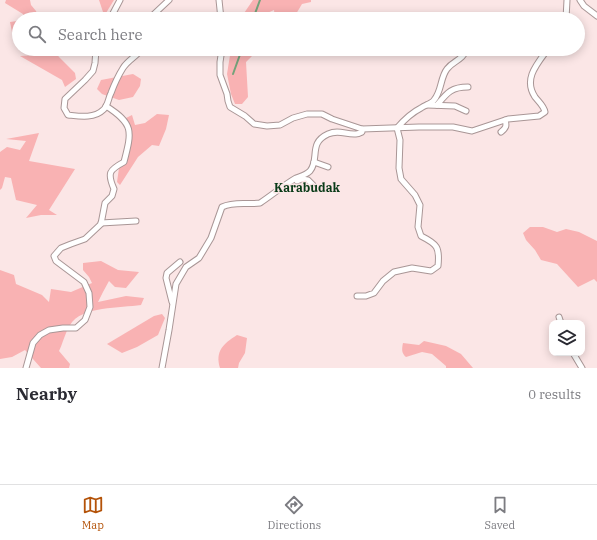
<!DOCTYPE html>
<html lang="en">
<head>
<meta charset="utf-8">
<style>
  body { margin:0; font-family:"IBM Plex Serif",serif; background:#f2f2f3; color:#2b2b33 }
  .controls { position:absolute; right:12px; bottom:12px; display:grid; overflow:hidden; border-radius:8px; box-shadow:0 2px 10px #0003 }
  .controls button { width:36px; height:36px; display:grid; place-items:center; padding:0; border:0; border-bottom:1px solid #e1e1e2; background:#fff; color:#2b2b33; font:20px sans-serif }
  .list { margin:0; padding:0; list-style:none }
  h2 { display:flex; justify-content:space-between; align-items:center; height:52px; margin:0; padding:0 16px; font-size:17px }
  h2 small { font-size:13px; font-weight:400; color:#7c7c81 }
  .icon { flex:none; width:22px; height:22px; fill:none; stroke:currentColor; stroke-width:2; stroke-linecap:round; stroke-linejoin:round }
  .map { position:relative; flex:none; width:597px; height:368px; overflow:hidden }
  .search { position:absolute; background:#fff; box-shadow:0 2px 10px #0003; left:12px; right:12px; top:12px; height:44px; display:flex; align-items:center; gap:10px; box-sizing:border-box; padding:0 14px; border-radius:22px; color:#7c7c81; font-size:15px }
  .sheet { height:116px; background:#fff }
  nav { display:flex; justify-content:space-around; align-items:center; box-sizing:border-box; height:56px; border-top:1px solid #e1e1e2; background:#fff; font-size:11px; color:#7c7c81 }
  nav a { display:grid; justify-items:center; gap:2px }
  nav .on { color:#b45309 }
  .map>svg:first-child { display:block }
  .green { fill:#f9b2b3 }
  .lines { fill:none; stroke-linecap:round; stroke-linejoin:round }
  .stream { stroke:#74a27a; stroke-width:2 }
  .street-casing { stroke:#a99696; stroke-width:7 }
  .street { stroke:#fff; stroke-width:5 }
  .labels { text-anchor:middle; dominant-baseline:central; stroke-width:3; stroke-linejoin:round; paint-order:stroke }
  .quarter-label { font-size:12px; font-weight:bold; fill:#083a17; stroke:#fbe6e6 }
</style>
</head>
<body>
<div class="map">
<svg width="597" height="368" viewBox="0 0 597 368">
  <rect width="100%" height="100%" fill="#fbe6e6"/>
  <g class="green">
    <path d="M6,0h24l1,5 5,6 3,8h-14l-2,-5 -18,-11z"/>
    <path d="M99,0h15l-8,13 -3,-1z"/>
    <path d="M253,0h58v2l-9,2 -9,15h-18l-1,-9 -9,4 -2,5h-23z"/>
    <path d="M17,21h2v15l-7,-4 -2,-10z"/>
    <path d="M39,49h17l-2,1 5,7 16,16 1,6 -11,8 -3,-7 -42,-24 25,-1z"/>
    <path d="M231,49h15l-1,3 7,4 -6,6 2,35 -6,7h-7l-4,-10 -4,-20z"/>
    <path d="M133,74l8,5 -1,7 -7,11 -14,3 -17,-6 -5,-5 4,-9z"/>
    <path d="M157,114l12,1 -3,14 -7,17 -7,-1 -14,12 -18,28 -3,-3 2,-14 8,-5c3,-17 7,-30 -1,-45l6,-3 3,10 10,-2z"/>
    <path d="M39,133l-10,28 46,8 -26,41 8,5h-16l-15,3 11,-13 -21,-5 -5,-22 -6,-1 -3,11 -2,2v-38l7,-5 13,3 6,-9 -20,-2z"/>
    <path d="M530,227h13l14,5 9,-3 13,3 18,9v41l-3,-3 -16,8 -21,-23 -16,-4 -6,-10 -9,-10 -3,-7z"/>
    <path d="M101,261l17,9 21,2 -13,16 -11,-1 -6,-6 -6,11 -5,10 28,-6 18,2 -3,7c-20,3 -60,1 -71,20 -5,8 -7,18 -11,26l11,13 -1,4h-28l-16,-18 -13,7 -12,2v-89l14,5 2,9 26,11 7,7 2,-13 20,3 21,-9 -3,-6 -6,-7v-7z"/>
    <path d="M162,314l3,4 -7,17 -21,12 -15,6 -15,-9 47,-28z"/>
    <path d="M237,335l10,3 -2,15 -6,10 -1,5h-18c-5,-17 3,-24 17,-33z"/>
    <path d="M424,341l22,5 15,8 12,14h-27v-2l-14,-12 -10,-2 -16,5c-5,-4 -4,-9 -3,-14l16,2z"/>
  </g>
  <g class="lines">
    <g class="stream">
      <path d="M253,19l7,-19"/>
      <path d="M233,74l9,-25"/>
    </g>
    <defs>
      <g id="street">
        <path d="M219,0l2,19"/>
        <path d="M580,0l4,6 13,10"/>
        <path d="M110,19l10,-19"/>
        <path d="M152,19l1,-4 16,-15"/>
        <path d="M566,19l1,-19"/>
        <path d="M96,49l-1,14 -2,8 -8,9 -20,19 -1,9 4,7c10,1 26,4 35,-5 5,-4 5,-11 8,-17 3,-8 7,-17 12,-25 5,-8 14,-12 19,-19"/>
        <path d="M427,105l28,1 11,5"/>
        <path d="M437,105c10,-12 14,-18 31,-18"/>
        <path d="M362,129l57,-2h34l19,4 36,-12 31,-3 6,-4c-1,-6 -6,-10 -10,-15 -12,-18 2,-33 13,-48"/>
        <path d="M501,132c5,-4 6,-6 4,-12"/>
        <path d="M314,162l14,5"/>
        <path d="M297,181l5,-2 6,1 5,5"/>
        <path d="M101,223l35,-2"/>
        <path d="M357,296h9l8,-3 9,-12 11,-9 18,-4 19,3 7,-5c2,-19 -1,-22 -17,-30l-3,-9 2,-22 -5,-10 -14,-16 -2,-11 1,-28 -3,-12c7,-8 14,-15 24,-20 4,-3 10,-4 13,-8 8,-9 6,-22 13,-31 7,-9 15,-8 20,-20"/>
        <path d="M172,302l-6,-24 1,-5 13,-11"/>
        <path d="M559,317l2,6"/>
        <path d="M573,353l9,15"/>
        <path d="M26,368l7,-25 7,-8 9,-5 14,-2h13l9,-8 5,-13 -1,-14 -5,-11 -28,-21 -2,-5 7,-8 10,-4 14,-5 16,-15 4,-21 7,-7 2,-7c-7,-16 -5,-19 10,-27 8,-31 10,-38 -18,-56"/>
        <path d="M162,368l7,-38 7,-46 10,-17 13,-9 12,-20 11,-31c13,-6 25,-2 38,-4 12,-8 24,-18 36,-25 5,-2 10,-3 14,-7 10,-12 -2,-28 18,-37 11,-5 18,1 28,0 2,0 4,-1 6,-2v-3l-30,-10 -10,-5h-15l-14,4 -13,7 -13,1 -13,-2 -9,-8 -15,-9 -2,-6 -1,-7 -7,-19v-13l2,-13"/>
      </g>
    </defs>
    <use href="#street" class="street-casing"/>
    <use href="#street" class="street"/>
  </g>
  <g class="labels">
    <g class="quarter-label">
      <text x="307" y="187">Karabudak</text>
    </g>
  </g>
</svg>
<div class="controls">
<button><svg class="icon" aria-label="layers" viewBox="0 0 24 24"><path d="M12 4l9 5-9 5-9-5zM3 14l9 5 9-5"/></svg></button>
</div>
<div class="search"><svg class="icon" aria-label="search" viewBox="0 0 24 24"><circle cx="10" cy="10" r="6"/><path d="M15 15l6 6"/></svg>Search here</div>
</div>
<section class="sheet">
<h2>Nearby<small>0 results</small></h2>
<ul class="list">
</ul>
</section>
<nav>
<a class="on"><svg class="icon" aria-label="map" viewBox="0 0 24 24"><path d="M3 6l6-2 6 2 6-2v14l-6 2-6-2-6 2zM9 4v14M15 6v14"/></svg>Map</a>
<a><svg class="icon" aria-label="directions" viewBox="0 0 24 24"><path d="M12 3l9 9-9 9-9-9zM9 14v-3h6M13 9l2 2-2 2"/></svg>Directions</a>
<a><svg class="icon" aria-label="saved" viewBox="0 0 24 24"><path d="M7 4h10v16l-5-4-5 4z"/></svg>Saved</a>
</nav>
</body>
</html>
